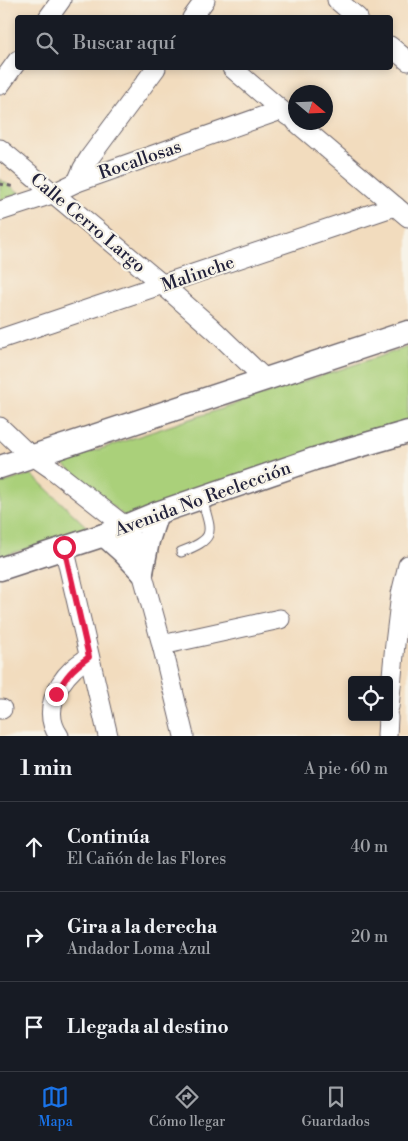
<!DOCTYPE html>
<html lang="es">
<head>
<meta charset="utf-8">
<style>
  body { margin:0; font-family:"Libre Bodoni",serif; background:#242831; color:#f1f3f6 }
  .controls { position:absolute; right:15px; bottom:15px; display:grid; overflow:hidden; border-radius:5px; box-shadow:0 2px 8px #0003 }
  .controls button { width:45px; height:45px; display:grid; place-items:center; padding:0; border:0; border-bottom:1px solid #363941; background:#171b24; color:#f1f3f6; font:25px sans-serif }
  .compass { position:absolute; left:288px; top:85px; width:45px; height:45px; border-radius:50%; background:#171b24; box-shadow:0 2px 8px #0003; rotate:109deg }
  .stop { position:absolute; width:15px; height:15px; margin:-11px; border:4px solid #e11d48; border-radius:50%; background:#fff }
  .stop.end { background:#e11d48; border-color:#fff; box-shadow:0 1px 5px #0008 }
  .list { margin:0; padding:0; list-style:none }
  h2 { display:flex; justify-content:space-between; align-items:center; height:65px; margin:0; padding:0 20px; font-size:21px }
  h2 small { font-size:16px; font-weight:400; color:#9ea1a6 }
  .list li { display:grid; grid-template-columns:32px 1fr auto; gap:15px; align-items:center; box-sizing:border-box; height:90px; padding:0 20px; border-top:1px solid #363941 }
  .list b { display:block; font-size:19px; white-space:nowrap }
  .list p { margin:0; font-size:16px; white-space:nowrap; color:#9ea1a6 }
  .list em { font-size:16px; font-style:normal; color:#9ea1a6 }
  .icon { flex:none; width:28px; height:28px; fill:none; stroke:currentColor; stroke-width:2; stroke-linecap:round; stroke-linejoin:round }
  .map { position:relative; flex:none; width:408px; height:736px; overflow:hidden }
  .search { position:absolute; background:#171b24; box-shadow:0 2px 8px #0003; left:15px; right:15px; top:15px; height:55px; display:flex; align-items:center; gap:12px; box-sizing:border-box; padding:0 18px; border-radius:5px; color:#9ea1a6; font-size:19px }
  .sheet { height:335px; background:#171b24 }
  nav { display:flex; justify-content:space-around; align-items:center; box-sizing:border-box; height:70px; border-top:1px solid #363941; background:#171b24; font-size:14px; color:#9ea1a6 }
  nav a { display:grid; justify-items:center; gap:2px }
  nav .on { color:#1a73e8 }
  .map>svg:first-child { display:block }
  .green { fill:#aad07a; stroke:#66795a }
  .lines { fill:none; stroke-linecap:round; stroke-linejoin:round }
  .service-casing { stroke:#6b6369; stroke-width:11 }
  .minor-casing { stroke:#6b6369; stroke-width:21 }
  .tertiary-casing { stroke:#6b6369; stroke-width:25 }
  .path { stroke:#6b6369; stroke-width:3; stroke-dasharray:4 4; stroke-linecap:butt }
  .service { stroke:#fff; stroke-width:9 }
  .minor { stroke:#fff; stroke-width:19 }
  .tertiary { stroke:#fff; stroke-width:22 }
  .route { stroke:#e11d48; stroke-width:6 }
  .labels { text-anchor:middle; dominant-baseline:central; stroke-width:4.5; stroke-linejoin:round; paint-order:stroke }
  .street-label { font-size:18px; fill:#22223b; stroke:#f7f3e8 }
</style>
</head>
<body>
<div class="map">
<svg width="408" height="736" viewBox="0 0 408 736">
  <rect width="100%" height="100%" fill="#f7f3e8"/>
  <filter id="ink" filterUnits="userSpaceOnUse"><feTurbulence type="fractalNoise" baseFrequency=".02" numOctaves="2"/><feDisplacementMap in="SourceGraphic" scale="10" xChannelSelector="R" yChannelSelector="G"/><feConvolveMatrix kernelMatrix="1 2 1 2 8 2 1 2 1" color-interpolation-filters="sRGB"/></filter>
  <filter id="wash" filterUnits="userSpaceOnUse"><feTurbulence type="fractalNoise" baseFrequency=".0096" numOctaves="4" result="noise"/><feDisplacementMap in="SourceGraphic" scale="20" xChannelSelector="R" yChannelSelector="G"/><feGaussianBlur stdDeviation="1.12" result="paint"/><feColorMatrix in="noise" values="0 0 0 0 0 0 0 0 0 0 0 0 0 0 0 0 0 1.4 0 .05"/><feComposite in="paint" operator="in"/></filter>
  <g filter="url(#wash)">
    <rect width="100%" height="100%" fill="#f2dcbe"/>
    <g class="green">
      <path d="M0,179l20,14 -20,7z"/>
      <path d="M408,347v77l-283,93 -64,-55z"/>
      <path d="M31,474l58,55 -89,28v-73z"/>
    </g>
  </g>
  <g filter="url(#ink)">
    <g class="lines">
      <defs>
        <path id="service" d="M181,552c37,-14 30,-20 21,-53"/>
        <g id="minor">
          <path d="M337,0l21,18"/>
          <path d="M48,18l13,-18"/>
          <path d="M192,18l13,-18"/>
          <path d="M390,46l18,15"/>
          <path d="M232,68l56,48"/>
          <path d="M0,85l18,-25"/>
          <path d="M296,122l112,95"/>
          <path d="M0,149l163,136 50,44 52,50"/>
          <path d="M77,182l6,-14 7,-11 66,-89"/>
          <path d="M0,211l52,-17 25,-12 204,-72"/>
          <path d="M0,339l395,-133"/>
          <path d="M0,427l23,22 29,20 74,58 13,31 3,14 20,73 22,91"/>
          <path d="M64,547l44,189"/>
          <path d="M162,645l118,-26"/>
          <path d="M389,707l6,-63 6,-50 7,-29"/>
          <path d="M0,709h2"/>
          <path d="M59,736c-16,-22 -4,-50 14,-67 5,-5 11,-8 16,-12"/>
          <path d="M387,736l1,-19"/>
        </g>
        <g id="tertiary">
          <path d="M0,467l408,-135"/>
          <path d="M104,535l18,16 20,21"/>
          <path d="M0,569l104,-34 53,-22 157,-54 94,-27"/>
          <path d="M142,572l6,-31 9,-28"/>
        </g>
      </defs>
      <use href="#service" class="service-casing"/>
      <use href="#minor" class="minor-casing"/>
      <use href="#tertiary" class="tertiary-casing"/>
      <path class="path" d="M0,184l15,3"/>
      <use href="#service" class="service"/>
      <use href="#minor" class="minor"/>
      <use href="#tertiary" class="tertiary"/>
    </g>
  </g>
  <g class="lines" filter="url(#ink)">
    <path class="route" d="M56,694c10,-18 16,-25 33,-37l-25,-110"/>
  </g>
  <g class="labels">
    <g class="street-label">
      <text transform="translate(140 160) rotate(-19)">Rocallosas</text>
      <text transform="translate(88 223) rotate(40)">Calle Cerro Largo</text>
      <text transform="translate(198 274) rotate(-19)">Malinche</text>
      <text transform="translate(203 499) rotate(-20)">Avenida No Reelección</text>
    </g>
  </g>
</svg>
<div class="controls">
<button><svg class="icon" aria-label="locate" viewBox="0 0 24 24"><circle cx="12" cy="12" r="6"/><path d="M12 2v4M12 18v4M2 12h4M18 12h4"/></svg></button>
</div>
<svg class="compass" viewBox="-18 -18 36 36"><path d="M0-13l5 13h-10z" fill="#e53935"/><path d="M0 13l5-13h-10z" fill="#9ea1a6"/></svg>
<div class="stop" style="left:64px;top:547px"></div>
<div class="stop end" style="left:56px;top:694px"></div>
<div class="search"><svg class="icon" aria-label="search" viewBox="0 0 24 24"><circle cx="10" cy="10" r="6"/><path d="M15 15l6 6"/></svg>Buscar aquí</div>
</div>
<section class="sheet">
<h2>1 min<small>A pie · 60 m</small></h2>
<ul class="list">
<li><svg class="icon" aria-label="ahead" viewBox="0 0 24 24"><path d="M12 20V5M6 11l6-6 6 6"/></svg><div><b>Continúa</b><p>El Cañón de las Flores</p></div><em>40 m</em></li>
<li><svg class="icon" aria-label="right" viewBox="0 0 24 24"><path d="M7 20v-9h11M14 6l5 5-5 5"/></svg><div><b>Gira a la derecha</b><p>Andador Loma Azul</p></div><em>20 m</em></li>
<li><svg class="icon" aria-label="arrive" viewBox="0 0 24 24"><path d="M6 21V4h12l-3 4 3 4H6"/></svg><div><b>Llegada al destino</b></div></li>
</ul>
</section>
<nav>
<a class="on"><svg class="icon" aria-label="map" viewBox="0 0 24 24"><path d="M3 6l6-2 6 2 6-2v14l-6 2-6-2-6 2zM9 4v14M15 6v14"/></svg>Mapa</a>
<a><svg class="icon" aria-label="directions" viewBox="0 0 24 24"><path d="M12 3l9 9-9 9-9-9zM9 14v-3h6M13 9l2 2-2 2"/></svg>Cómo llegar</a>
<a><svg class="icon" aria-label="saved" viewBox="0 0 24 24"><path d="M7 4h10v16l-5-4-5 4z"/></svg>Guardados</a>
</nav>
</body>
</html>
